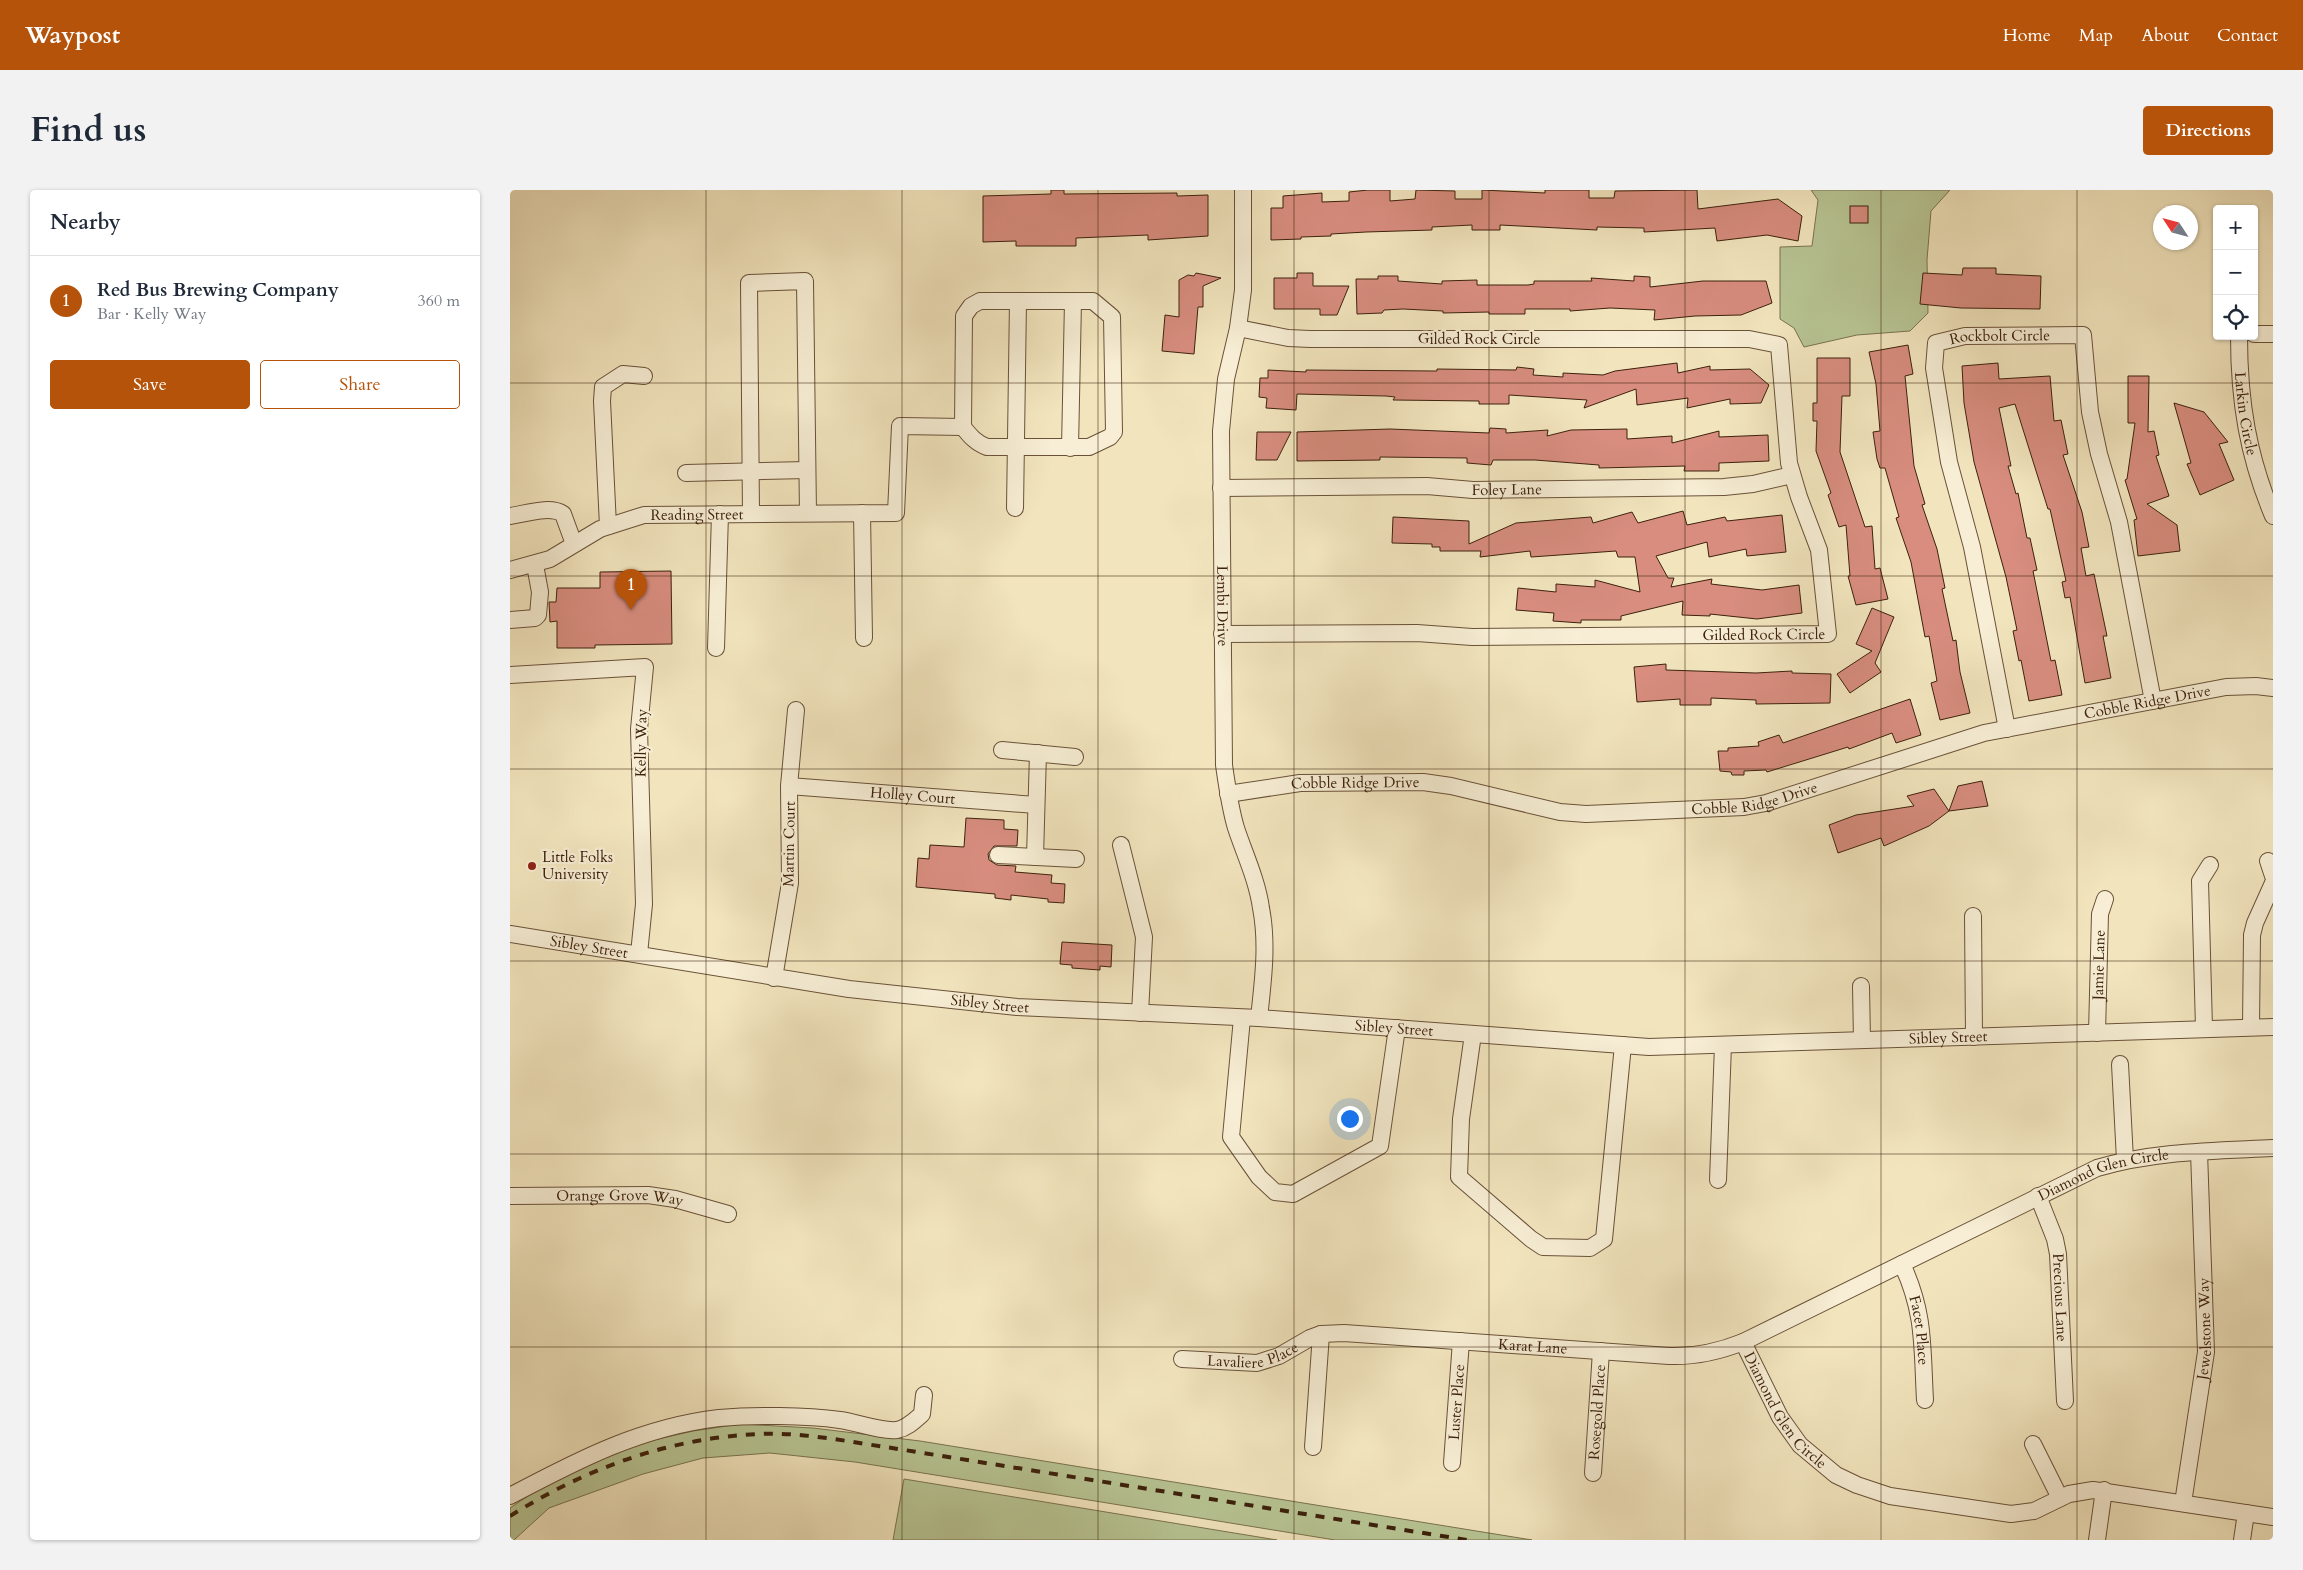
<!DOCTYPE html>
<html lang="en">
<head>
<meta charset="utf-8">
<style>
  body { margin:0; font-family:Cardo,serif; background:#f2f2f3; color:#1f2937 }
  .controls { position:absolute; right:15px; top:15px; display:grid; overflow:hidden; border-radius:5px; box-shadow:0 1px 4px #0004 }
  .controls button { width:45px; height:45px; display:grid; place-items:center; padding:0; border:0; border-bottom:1px solid #e0e1e3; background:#fff; color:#1f2937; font:25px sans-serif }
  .compass { position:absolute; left:1643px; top:15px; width:45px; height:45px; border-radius:50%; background:#fff; box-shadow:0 1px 4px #0004; rotate:306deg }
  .you { position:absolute; left:839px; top:928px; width:18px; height:18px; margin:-12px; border:4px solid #fff; border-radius:50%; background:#1a73e8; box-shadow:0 0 0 8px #1a73e833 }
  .badge { display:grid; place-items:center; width:32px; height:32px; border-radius:50%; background:#b45309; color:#fff; font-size:16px; font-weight:700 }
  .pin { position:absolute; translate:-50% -41px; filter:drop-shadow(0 1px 2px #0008) }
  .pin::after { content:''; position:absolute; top:26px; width:18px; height:15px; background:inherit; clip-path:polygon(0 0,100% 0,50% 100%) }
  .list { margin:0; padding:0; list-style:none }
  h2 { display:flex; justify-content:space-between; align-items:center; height:65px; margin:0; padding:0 20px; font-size:21px }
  h2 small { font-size:16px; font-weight:400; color:#747a83 }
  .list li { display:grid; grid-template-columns:32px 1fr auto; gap:15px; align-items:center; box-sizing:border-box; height:90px; padding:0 20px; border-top:1px solid #e0e1e3 }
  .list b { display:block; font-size:19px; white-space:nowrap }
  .list p { margin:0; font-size:16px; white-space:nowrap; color:#747a83 }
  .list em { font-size:16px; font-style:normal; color:#747a83 }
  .actions { display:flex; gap:10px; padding:15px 20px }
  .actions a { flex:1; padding:11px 0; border:1px solid #b45309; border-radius:5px; text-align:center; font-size:18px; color:#b45309 }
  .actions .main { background:#b45309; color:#fff }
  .icon { flex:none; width:28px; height:28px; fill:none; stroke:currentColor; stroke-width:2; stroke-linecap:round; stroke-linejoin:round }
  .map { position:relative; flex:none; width:1763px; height:1350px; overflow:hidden; border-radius:5px }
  header { display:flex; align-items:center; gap:30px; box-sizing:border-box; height:70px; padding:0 25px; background:#b45309; color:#fff }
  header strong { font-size:24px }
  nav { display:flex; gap:28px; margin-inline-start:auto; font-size:18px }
  .intro { display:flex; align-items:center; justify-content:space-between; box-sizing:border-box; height:120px; padding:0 30px }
  h1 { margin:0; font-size:35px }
  .button { padding:12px 22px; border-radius:5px; background:#b45309; color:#fff; font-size:18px; font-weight:700 }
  main { display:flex; gap:30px; padding:0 30px }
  aside { flex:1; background:#fff; border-radius:5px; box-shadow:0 1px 4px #0004 }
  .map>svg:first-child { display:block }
  .green { fill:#b8c594; stroke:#7a7350 }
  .building { fill:#d88d7f; stroke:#3d210c }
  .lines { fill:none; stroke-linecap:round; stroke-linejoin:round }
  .minor-casing { stroke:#6a5238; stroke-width:18 }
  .minor { stroke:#f7eed5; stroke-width:16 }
  .rail { stroke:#3d210c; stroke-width:4; stroke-dasharray:9 9; stroke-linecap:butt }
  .grid { fill:none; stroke:#3d210c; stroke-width:1; stroke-opacity:0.55 }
  .poi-dot { fill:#8f2418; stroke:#f7eed5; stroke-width:2 }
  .labels { text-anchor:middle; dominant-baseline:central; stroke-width:4.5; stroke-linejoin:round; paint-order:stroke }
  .street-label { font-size:15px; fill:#3d210c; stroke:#f7eed5 }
  .poi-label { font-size:15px; fill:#3d210c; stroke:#f7eed5; text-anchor:start }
</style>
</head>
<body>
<header>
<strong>Waypost</strong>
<nav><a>Home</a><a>Map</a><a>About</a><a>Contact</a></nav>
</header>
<div class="intro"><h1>Find us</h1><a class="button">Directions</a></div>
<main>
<aside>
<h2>Nearby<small></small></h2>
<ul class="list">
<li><span class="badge">1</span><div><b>Red Bus Brewing Company</b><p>Bar · Kelly Way</p></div><em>360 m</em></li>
</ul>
<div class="actions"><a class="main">Save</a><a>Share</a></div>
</aside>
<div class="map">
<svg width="1763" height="1350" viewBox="0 0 1763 1350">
  <rect width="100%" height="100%" fill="#f2e5be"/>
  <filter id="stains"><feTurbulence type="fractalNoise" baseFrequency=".004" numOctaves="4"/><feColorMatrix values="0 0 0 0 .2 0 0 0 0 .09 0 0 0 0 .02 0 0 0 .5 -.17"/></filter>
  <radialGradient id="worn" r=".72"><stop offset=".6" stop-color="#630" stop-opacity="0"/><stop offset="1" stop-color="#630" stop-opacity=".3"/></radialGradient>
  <g class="green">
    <path d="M1301,0h139l-19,21 -4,49 1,53 -18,18 -53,4 -53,12 -10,-19 -14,-9v-72l32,-1 6,-46z"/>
    <path d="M230,1234l73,4 107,13 612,99h-197l-480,-78 -85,-9 -67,5 -60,16 -94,34 -35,32h-4v-32l39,-26 88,-38 56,-13z"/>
    <path d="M394,1289l373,61h-384z"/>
  </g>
  <g class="building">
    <path d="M541,0h13v4l113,-1v3l31,-1v41l-60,4v-5l-72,3v8h-60v-5l-33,1v-46l68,-2z"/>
    <path d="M858,0h22v11l25,-2 1,-9 39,1v8h27v-9l63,3v-3h44v8h25l1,-7 82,-1 1,19 80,-10 24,17 -4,25 -31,-6 -50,6 -2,-13 -71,4v-4l-47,-1v3l-97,-5v5h-28v-5l-40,2v3l-66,2 -35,2v2l-30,1v2l-30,1v-32h12v-12l39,-3v9l27,-1v-9z"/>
    <rect x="1340" y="16" width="18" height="17"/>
    <path d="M1453,78h33v6l45,2 -1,33 -79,-1 -41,-4 3,-31 39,2z"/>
    <path d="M686,83l25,5 -18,8v21h-5l-4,47 -32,-3 3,-36 14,2v-37l9,-5 6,1z"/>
    <path d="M787,83h16v13h36l-12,29h-17v-6h-46v-31h23z"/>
    <path d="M868,86h20v5l44,3v-3l35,-1v5h51l6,-1v-3h58l-1,-3 43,3v-5l16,1v10l53,-6h63l6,22 -31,12 -46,1 -41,4 1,-10 -45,-2 -40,3v-2h-45v5h-36v-2l-46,1v-2l-40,-2 -19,1 -2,3 -25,1 -1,-35h22z"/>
    <path d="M1398,155l5,29 -8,2 9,90 11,38 -3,1 15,44 8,39 -3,1 11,52 3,-1 4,32 10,41 -30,7 -9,-37 6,-2 -8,-45 -4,1 -14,-75 -15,-44 3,-1 -14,-49h-5l-3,-9 -4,-27 7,-1 -4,-47 -7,-32z"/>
    <path d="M1307,168h33v38h-8l-2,56 25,75 7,-1 3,43 5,-1 8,31 -32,6 -8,-29h2l-4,-51 -7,2 -11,-32 3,-2 -15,-42 1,-30h-4v-18h4z"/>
    <path d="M1167,173l1,10 32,-7v4l40,-1 19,16 -8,18 -31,1v-5l-43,9 1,-10 -51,7 -1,-16 -52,19 3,-8 -78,-5v9h-30v-3l-86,-1 2,-3 -9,-1 -89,-2 -1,16 -30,-2 1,-10 -8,-1 1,-19h8v-8l38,2v-2l131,1v-2l79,1 1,-3 17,2 -1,6 30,2v-4l40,2 12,-4z"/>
    <path d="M1488,173l1,16 51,-3 4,45 7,-1 7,34 -5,1 19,57 7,35 -8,1 5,28 8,-2 13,62h-4l8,42 -26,5 -15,-86 -5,1 -3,-16 4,-1 -16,-72h-2l-33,-105 -16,4 12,58h-3l8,28 2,-1 9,45h3l7,32 -4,1 18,90 4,-1 7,35 -33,6 -8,-41 -2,1 -6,-30 4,-1 -11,-53 -32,-115 -10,-59 -2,-37z"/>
    <path d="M1618,186h21l-1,56 6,-1 5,24 -3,1 13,40 -22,8 30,21 3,26 -42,5 -4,-36 3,-1 -12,-39 2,-1 8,-56h-7z"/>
    <path d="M1664,213l30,9 24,30 -9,2 15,36 -34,15 -13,-31 4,-1z"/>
    <path d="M980,238l16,1v4l42,-3 -1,6 24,-6 56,-1v10l45,-3v7l47,-12v6l49,-2 1,26 -50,2v8h-35l1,-5 -86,2v-3l-64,-5h-42l-2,5 -24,-2v-5l-87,-1v3l-83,1v-29l93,-3 99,4z"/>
    <path d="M747,242h34l-14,28h-21z"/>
    <path d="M1173,321l4,14 38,-8 2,4 55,-6 4,37 -39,4 -1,-7 -37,8 -2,-15 -51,14 12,22h6l-3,9 41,-8 -1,5 51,6 37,-5 3,28 -45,6 -47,-5v2l-28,-1 1,-14 -62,15v4h-40v3l-28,-2 1,-8 -38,-3 2,-22 38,4v-8l39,3v-7l45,12 -5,-35h-17l-2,-6 -85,6 -1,-6 -50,6 1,-6h-41v-4h-8v-3l-40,-1 1,-26 76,4v23l47,-21 75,-6 2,6 39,-11 6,11z"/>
    <path d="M161,381l1,73 -77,1v3h-38v-27l-7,1 -1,-20h7l1,-14h43v-16z"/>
    <path d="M1362,418l22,9 -19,46 6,9 -31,21 -13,-19 35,-23 -16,-7z"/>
    <path d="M1156,474v6l90,3 36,-2v2l39,1 -1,29 -74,1v-4l-45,-2v7h-31v-6l-43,3 -3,-35z"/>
    <path d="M1400,509l11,36 -25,8 -4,-10 -43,16 -1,-2 -81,25 -1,-2 -22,1v4h-12l-1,-3 -11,-1 -2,-20h10v-3l31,-2 -1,-4 21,-7 4,8z"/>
    <path d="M1472,591l6,25 -39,5 9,-25z"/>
    <path d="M1424,599l15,22 -20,15 -45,20 -3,-8 -43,15 -9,-28 27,-10 58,-9 -7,-10z"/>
    <path d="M456,628l38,2v9l14,1 -1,16h-23l-6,8 1,6 8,5 19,1 -1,6 37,3 -1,8 14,1 -1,19 -16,-1v-3l-37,-4v5l-16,-2v-4l-79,-7 2,-29 11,1 1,-14 34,2z"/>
    <path d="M552,752l50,3 -1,22 -11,-1v4l-28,-2v-3l-12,-1z"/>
  </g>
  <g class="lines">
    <defs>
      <g id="minor">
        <path id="s1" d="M733,0v100l-5,38 -12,51 -5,52 3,334c3,21 6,43 12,63 9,27 21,52 25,80 7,36 2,73 -2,110"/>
        <path d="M470,111h113l19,16 2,115 -4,5 -21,10h-102c-11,-4 -17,-11 -24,-20l1,-111 7,-10z"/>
        <path d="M1744,144h19"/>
        <path id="s2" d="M1729,146c0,66 9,120 34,180"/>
        <path d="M560,258l3,-147"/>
        <path d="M176,283l121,-3"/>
        <path id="s3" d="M711,298l206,-2 46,4 251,-3 29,-3 39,-9"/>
        <path d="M505,318l3,-207"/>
        <path d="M352,323l2,125"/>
        <path d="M241,324l-2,-231 56,-2 3,232"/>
        <path d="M0,326c15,-2 40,-11 53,-2l11,30"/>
        <path d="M98,336l-6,-125 1,-14 20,-13 21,2"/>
        <path id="s4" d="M0,380l40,-11 50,-30 44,-14 252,-2 4,-87 63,1"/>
        <path d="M0,430l25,-2 3,-3 2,-23 -5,-27"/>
        <path id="s5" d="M712,444l195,-1 55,4 356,-3 -9,-84 -20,-53 -10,-34 -10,-118 -30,-6h-439l-22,-1 -50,-10"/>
        <path d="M206,458l4,-134"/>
        <path d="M0,485l135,-8 -6,62 5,175 -5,50"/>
        <path id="s6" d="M1497,539l-35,-182 -23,-85 -15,-94 2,-25 29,-7 118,-1 7,77 9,42 20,68 34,179"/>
        <path d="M492,560l73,7"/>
        <path id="s7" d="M279,596l247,19"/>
        <path id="s8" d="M718,604l72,-11 123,-1 28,4 109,26 26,2 158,-7 22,-4 218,-70 242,-46 30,-1 17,2"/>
        <path d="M611,655l23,92 -4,76"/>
        <path d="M488,665l78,4"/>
        <path d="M525,667l3,-104"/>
        <path d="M1758,671l5,15"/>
        <path d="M1463,726l1,121"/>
        <path id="s9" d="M0,744l339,55 168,18 242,11 390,29 624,-20"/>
        <path d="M264,788l16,-95 -1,-97 7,-76"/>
        <path d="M1351,796l1,54"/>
        <path d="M732,828l-11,119 28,40 16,15 18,2 87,-48 17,-118"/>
        <path d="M1741,837l1,-92 3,-12 18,-40"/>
        <path d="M1694,838l-4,-147 10,-16"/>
        <path id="s10" d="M1587,843l3,-119 5,-15"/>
        <path d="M963,844l-12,85 -2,58 72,62 12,8 47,1 14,-9 19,-194"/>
        <path d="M1610,874l5,96"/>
        <path d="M1208,990l5,-135"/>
        <path id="s11" d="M0,1006l138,-1 27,4 53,15"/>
        <path id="s12" d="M1528,1006l17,43 3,15 7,147"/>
        <path id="s13" d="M1392,1074c23,49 20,83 23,136"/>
        <path id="s14" d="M1233,1152l37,75 20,28 36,30 21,10 33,11 121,18 23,-3 35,-17 24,-4 180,27"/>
        <path id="s15" d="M672,1169l75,4 22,-7 31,-18 11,-4 23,-1 325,23c26,1 49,-4 74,-14l354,-174c58,-17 116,-17 176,-20"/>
        <path d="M1523,1254l27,54"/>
        <path d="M803,1257l8,-113"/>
        <path id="s16" d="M942,1273l9,-122"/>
        <path id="s17" d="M1083,1283l8,-122"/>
        <path d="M0,1306c68,-36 131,-69 209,-78 35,-3 86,-3 121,2 16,2 42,12 57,10 10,-2 17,-9 25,-16l2,-19"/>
        <path id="s18" d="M1673,1313l23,-151 -7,-200"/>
        <path d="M1587,1350l7,-50"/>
        <path d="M1732,1350l4,-27"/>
      </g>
    </defs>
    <use href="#minor" class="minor-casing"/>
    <use href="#minor" class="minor"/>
    <path class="rail" d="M0,1326c77,-48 158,-78 250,-82 43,-2 90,8 132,14l575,92"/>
  </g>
  <path class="grid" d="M196,0v1350M392,0v1350M588,0v1350M784,0v1350M979,0v1350M1175,0v1350M1371,0v1350M1567,0v1350M0,193h1763M0,386h1763M0,579h1763M0,771h1763M0,964h1763M0,1157h1763"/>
  <circle class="poi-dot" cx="22" cy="676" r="5"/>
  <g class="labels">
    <g class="street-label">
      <text stroke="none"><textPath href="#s6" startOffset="458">Rockbolt Circle</textPath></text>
      <text x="969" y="149">Gilded Rock Circle</text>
      <text stroke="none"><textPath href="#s2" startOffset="78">Larkin Circle</textPath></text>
      <text stroke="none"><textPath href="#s3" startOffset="286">Foley Lane</textPath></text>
      <text stroke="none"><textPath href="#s4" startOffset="199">Reading Street</textPath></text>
      <text stroke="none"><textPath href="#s1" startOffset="418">Lembi Drive</textPath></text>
      <text stroke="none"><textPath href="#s5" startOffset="542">Gilded Rock Circle</textPath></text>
      <text stroke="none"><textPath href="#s8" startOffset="938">Cobble Ridge Drive</textPath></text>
      <text transform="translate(131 553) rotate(-89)">Kelly Way</text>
      <text stroke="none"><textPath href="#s8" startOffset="128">Cobble Ridge Drive</textPath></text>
      <text stroke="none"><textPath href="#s7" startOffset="124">Holley Court</textPath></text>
      <text stroke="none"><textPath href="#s8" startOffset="532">Cobble Ridge Drive</textPath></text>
      <text transform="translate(279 654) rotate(-89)">Martin Court</text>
      <text stroke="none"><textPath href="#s9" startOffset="80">Sibley Street</textPath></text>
      <text stroke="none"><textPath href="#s10" startOffset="68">Jamie Lane</textPath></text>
      <text stroke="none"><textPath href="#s9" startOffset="485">Sibley Street</textPath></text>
      <text stroke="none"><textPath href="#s9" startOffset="890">Sibley Street</textPath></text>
      <text stroke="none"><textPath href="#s9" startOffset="1445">Sibley Street</textPath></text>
      <text stroke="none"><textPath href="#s15" startOffset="969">Diamond Glen Circle</textPath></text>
      <text stroke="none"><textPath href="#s11" startOffset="110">Orange Grove Way</textPath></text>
      <text stroke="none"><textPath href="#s12" startOffset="105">Precious Lane</textPath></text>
      <text stroke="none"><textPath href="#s18" startOffset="176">Jewelstone Way</textPath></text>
      <text stroke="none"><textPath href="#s13" startOffset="69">Facet Place</textPath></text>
      <text stroke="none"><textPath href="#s15" startOffset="358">Karat Lane</textPath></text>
      <text stroke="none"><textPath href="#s15" startOffset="72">Lavaliere Place</textPath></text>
      <text stroke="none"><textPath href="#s16" startOffset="61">Luster Place</textPath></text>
      <text stroke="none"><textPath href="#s14" startOffset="81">Diamond Glen Circle</textPath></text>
      <text stroke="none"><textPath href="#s17" startOffset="61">Rosegold Place</textPath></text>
    </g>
    <g class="poi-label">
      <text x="32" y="667">Little Folks<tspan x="32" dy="17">University</tspan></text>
    </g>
  </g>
  <rect width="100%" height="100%" filter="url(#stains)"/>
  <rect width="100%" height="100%" fill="url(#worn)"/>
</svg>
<div class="controls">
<button>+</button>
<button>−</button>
<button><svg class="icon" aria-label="locate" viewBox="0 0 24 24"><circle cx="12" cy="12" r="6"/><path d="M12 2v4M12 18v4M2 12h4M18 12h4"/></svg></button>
</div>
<svg class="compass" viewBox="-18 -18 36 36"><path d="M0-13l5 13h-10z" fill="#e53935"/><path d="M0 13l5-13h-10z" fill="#747a83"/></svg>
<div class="you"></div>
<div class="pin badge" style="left:121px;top:420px">1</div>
</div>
</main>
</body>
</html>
